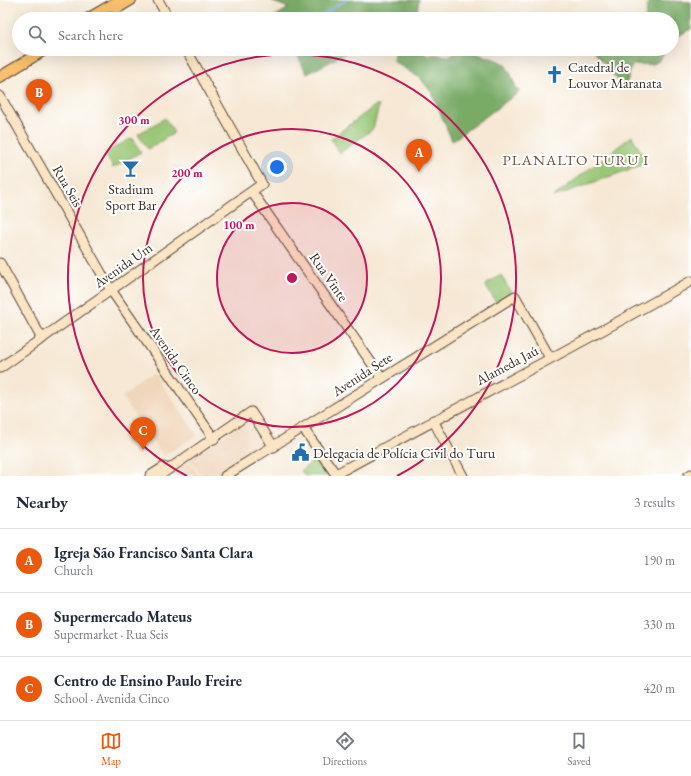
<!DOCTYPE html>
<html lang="en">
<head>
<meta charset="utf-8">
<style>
  body { margin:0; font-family:"EB Garamond",serif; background:#f6f6f7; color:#1f2937 }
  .you { position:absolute; left:277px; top:167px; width:14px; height:14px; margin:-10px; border:3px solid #fff; border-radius:50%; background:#1a73e8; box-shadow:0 0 0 6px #1a73e833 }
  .badge { display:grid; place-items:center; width:26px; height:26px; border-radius:50%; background:#ea580c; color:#fff; font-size:13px; font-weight:700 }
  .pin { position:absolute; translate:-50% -33px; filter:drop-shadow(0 1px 2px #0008) }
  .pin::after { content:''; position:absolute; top:21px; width:14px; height:12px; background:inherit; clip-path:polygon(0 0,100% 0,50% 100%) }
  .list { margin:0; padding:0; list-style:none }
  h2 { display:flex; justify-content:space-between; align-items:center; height:52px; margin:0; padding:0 16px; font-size:17px }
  h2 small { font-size:13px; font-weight:400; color:#747a83 }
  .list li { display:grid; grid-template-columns:26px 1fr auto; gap:12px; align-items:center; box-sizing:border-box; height:64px; padding:0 16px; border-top:1px solid #e0e1e3 }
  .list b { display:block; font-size:15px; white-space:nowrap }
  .list p { margin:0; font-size:13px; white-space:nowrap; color:#747a83 }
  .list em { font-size:13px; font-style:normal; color:#747a83 }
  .icon { flex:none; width:22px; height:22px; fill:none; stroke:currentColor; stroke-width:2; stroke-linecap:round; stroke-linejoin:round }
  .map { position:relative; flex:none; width:691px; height:476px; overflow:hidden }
  .search { position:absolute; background:#fff; box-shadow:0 4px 16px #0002; left:12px; right:12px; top:12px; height:44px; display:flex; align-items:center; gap:10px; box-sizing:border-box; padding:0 14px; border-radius:22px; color:#747a83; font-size:15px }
  .sheet { height:244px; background:#fff }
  nav { display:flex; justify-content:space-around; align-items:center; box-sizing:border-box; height:56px; border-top:1px solid #e0e1e3; background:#fff; font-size:11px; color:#747a83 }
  nav a { display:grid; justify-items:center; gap:2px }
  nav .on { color:#ea580c }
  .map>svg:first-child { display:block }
  .built { fill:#f0d6bc }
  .green { fill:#97c674; stroke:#697849 }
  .forest { fill:#79ab66; stroke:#5a6a42 }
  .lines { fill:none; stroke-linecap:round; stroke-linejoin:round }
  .stream { stroke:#81b0ec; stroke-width:1.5 }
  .secondary-casing { stroke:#574639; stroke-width:11 }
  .primary-casing { stroke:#574639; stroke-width:12 }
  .secondary { stroke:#fce5c4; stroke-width:9 }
  .primary { stroke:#f8bf6c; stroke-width:10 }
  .ring { fill:none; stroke:#c2185b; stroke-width:2 }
  .labels { text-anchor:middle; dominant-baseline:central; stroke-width:4; stroke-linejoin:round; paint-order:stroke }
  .poi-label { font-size:14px; fill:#3b2a1e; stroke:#fff; text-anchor:start }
  .street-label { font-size:14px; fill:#3b2a1e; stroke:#fff }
  .neighbourhood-label { font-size:15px; letter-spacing:1px; fill:#73523f; stroke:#fff }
  .centre { fill:#c2185b; stroke:#fff; stroke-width:2 }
  .ring-label { font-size:12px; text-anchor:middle; font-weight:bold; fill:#c2185b; stroke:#fff; stroke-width:4; stroke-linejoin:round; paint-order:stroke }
</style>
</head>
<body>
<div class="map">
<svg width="691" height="476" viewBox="0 0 691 476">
  <rect width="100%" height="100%" fill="#fff"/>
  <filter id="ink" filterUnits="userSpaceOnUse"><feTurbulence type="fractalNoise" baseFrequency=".025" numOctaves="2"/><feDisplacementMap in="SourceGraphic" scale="8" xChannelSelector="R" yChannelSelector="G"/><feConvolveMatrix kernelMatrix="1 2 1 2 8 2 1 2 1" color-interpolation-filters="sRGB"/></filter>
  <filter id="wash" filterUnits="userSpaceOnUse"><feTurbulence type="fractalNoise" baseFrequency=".012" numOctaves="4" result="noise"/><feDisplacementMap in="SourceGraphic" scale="16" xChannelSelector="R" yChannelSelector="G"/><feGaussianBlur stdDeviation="0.9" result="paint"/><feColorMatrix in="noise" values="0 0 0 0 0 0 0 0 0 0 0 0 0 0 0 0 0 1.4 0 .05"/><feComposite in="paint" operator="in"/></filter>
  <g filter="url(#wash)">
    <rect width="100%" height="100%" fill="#f6e8d4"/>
    <g class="built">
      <path d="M154,373l43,62 -34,21 -41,-59z"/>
      <path d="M251,417l17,29 -49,30h-17l-13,-17z"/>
      <path d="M189,461l10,15h-32z"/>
    </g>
    <g class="green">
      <path d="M376,105l3,1 -6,23 -33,24 -9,-14z"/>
      <path d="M165,118l9,15 -26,16 -10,-15z"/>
      <path d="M632,136l15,27 -94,34z"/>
      <path d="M132,138l9,14 -28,16 -8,-15z"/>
      <path d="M501,275l10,18 -15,9 -11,-17z"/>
      <path d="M318,457l11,19h-24l-4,-5z"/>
    </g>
    <g class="forest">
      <path d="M273,0h146l-3,19h-146l19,-11 -16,-6z"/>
      <path d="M648,0l43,2v27l-15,8 -4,4v-22h-29l3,-3z"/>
      <path d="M294,49h65l-11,3 -41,22z"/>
      <path d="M394,49h28l2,5 26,2 9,-7h6c10,6 35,9 41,17 6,8 7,18 13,26l-67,49 -20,-48 -11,-14 -28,-18z"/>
      <path d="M592,49h27l5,3 5,-3h37c-8,20 -16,14 -34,16l-5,17 -3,2h-3z"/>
    </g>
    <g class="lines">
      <path class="stream" d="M316,19l30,-19"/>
    </g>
  </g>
  <g filter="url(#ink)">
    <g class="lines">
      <defs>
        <g id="secondary">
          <path d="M158,0l11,19"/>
          <path d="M0,96l111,194 103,149"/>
          <path d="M252,192l130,186"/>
          <path d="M0,263l42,76"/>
          <path d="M0,368l262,-184 -76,-135"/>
          <path d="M433,420l30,56"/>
          <path d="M303,428l34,48"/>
          <path d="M336,474c118,-65 238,-126 355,-193"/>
          <path d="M150,476l14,-9"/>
          <path d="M159,476l92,-64 23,35"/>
          <path d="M225,476l290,-180 35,62"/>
          <path d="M688,476l3,-2"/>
        </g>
        <g id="primary">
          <path d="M116,9l15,-9"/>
          <path d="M87,19l33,-19"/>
          <path d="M0,77l46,-28"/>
        </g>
      </defs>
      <use href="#secondary" class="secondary-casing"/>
      <use href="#primary" class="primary-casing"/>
      <use href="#secondary" class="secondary"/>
      <use href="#primary" class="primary"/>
    </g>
  </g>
  <circle cx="292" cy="278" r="75" fill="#c2185b" fill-opacity=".12"/>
  <g class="ring">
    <circle cx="292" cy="278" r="75"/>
    <circle cx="292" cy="278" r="149"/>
    <path d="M187 476A224 224 0 1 1 397 476"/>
  </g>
  <defs>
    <symbol id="church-bare" viewBox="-9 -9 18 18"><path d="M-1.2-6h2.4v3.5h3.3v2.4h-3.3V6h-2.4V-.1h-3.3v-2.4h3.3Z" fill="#1f6fb2" stroke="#fff" stroke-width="2.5" paint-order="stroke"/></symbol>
    <symbol id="bar-bare" viewBox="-9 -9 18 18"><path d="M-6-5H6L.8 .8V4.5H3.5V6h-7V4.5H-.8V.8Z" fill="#1f6fb2" stroke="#fff" stroke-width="2.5" paint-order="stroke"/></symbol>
    <symbol id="civic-bare" viewBox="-9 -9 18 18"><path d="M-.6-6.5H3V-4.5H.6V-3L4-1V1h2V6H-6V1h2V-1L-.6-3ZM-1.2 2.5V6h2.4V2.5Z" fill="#1f6fb2" stroke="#fff" stroke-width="2.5" paint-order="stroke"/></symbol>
  </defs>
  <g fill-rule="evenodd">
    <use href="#church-bare" x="542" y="62" width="25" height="25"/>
    <use href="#bar-bare" x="118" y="156" width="25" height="25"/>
    <use href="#civic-bare" x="288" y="440" width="25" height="25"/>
  </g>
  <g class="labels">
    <g class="poi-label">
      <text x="568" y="67">Catedral de<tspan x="568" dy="16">Louvor Maranata</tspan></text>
      <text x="131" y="189" text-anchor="middle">Stadium<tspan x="131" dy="16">Sport Bar</tspan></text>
      <text x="313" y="453">Delegacia de Polícia Civil do Turu</text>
    </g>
    <g class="street-label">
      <text transform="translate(68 186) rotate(60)">Rua Seis</text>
      <text transform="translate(123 265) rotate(-35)">Avenida Um</text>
      <text transform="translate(329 277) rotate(55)">Rua Vinte</text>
      <text transform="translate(176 360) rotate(55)">Avenida Cinco</text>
      <text transform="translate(507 365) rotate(-28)">Alameda Jaú</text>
      <text transform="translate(362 374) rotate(-33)">Avenida Sete</text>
    </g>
    <g class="neighbourhood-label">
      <text x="576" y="159">PLANALTO TURU I</text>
    </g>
  </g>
  <circle cx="292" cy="278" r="6" class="centre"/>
  <g class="ring-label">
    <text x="134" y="124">300 m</text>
    <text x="187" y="177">200 m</text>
    <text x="239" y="229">100 m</text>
  </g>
</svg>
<div class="you"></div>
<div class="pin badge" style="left:419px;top:172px">A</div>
<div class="pin badge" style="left:39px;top:112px">B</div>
<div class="pin badge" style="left:143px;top:450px">C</div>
<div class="search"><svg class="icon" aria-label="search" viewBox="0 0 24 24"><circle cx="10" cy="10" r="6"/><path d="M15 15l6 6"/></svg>Search here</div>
</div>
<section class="sheet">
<h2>Nearby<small>3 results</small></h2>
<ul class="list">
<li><span class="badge">A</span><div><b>Igreja São Francisco Santa Clara</b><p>Church</p></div><em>190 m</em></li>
<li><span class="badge">B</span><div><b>Supermercado Mateus</b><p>Supermarket · Rua Seis</p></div><em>330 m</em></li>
<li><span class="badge">C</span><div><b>Centro de Ensino Paulo Freire</b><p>School · Avenida Cinco</p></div><em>420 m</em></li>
</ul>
</section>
<nav>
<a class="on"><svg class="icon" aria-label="map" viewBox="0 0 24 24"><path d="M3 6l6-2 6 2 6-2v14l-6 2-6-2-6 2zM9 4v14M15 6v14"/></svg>Map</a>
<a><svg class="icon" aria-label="directions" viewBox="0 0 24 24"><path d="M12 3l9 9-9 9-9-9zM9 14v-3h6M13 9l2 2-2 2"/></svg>Directions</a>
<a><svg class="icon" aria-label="saved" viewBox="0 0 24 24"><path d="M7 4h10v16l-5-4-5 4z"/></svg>Saved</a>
</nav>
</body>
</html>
